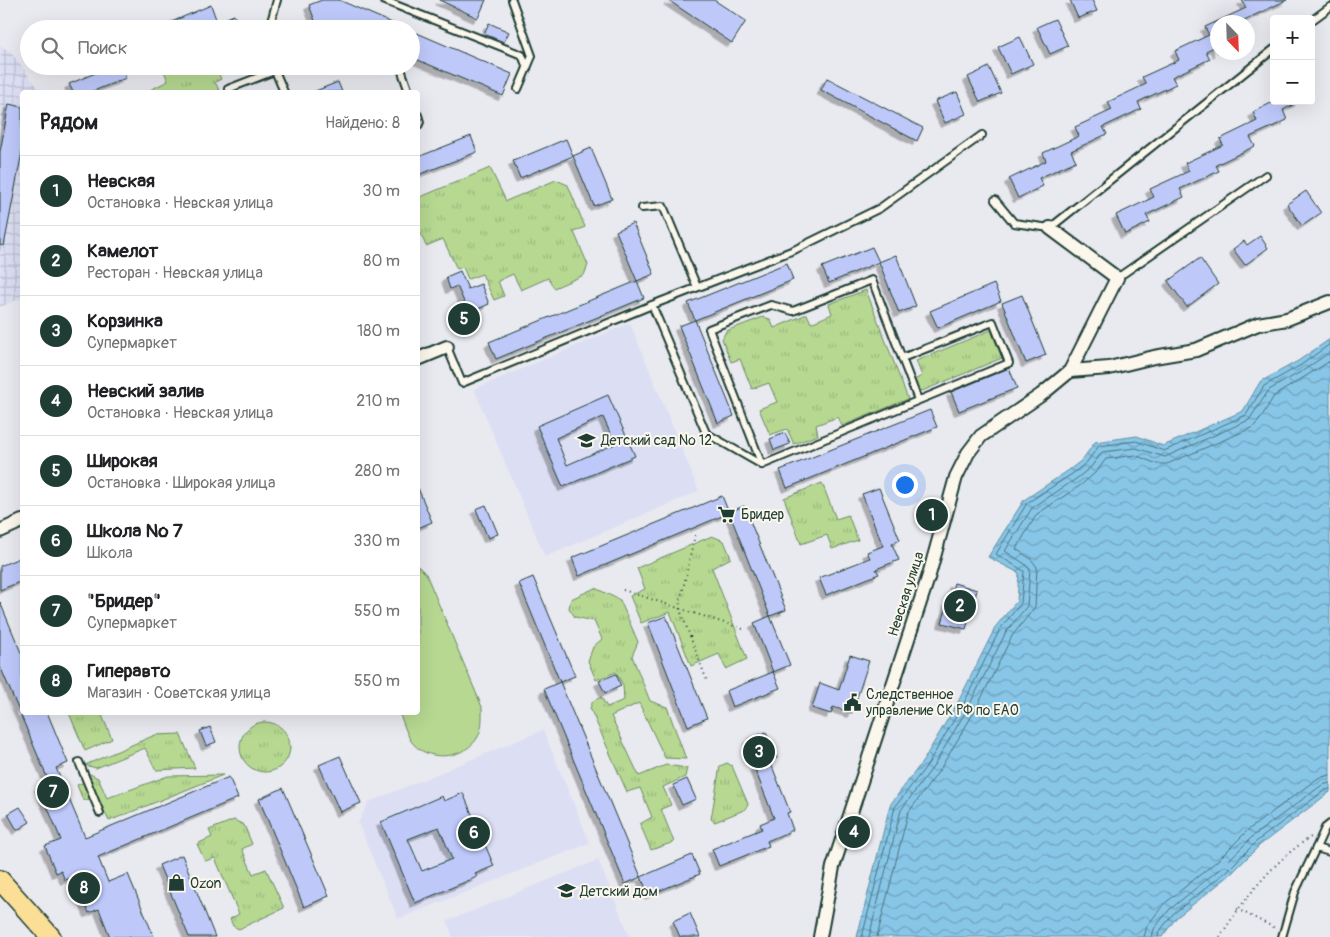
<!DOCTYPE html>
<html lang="ru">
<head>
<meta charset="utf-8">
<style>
  body { margin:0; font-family:Pangolin,sans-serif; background:#f2f2f2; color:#202124 }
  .controls { position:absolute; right:15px; top:15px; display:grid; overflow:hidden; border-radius:5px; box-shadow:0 5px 20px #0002 }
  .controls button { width:45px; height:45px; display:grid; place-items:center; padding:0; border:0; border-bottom:1px solid #e0e0e0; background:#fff; color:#202124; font:25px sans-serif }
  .compass { position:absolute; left:1210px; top:15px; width:45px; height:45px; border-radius:50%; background:#fff; box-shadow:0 5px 20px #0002; rotate:157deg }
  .you { position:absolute; left:904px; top:484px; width:18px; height:18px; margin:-12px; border:4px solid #fff; border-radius:50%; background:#1a73e8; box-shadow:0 0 0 8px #1a73e833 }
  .badge { display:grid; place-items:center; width:32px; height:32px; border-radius:50%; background:#1f3d34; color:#fff; font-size:16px; font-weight:700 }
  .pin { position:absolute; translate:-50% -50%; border:2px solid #fff; box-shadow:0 1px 5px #0006 }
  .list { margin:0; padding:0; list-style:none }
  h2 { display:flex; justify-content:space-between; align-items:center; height:65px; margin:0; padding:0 20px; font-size:21px }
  h2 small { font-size:16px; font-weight:400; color:#757577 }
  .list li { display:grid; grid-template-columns:32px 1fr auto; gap:15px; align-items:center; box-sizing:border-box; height:70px; padding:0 20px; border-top:1px solid #e0e0e0 }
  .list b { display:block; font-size:19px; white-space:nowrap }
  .list p { margin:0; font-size:16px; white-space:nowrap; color:#757577 }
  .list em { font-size:16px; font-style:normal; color:#757577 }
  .icon { flex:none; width:28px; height:28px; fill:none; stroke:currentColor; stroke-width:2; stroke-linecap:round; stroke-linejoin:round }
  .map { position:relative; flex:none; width:1330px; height:937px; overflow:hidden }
  .search { position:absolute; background:#fff; box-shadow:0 5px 20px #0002; left:20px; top:20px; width:400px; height:55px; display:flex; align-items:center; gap:12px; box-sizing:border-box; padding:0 18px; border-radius:28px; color:#757577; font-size:19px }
  .panel { position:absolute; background:#fff; box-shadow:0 5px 20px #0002; left:20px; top:90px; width:400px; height:625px; border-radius:5px }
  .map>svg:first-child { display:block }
  .built { fill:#dcdff3 }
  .industrial { fill:url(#industrial-grid) }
  .grass { fill:url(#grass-tufts); stroke:#6a8a62 }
  .park { fill:#b6d891; stroke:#6a8a62 }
  .water { fill:url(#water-waves); stroke:#5e8fa0 }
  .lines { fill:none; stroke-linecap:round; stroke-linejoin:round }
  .shore { stroke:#49747c; stroke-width:1 }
  .building { fill:#bec9fa; stroke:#1f3d34; fill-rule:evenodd; filter:url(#shadow) }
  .lane-casing { stroke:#1f3d34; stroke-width:10 }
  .street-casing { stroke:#1f3d34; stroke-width:16 }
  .primary-casing { stroke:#1f3d34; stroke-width:22 }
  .path { stroke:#1f3d34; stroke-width:2; stroke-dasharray:1 4; stroke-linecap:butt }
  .lane { stroke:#fbf7ec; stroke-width:6 }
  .street { stroke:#fbf7ec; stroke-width:12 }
  .primary { stroke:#fbdf96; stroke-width:19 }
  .labels { text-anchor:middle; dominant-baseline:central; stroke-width:4; stroke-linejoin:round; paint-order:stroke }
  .poi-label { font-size:14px; fill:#1f3d34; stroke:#fbf7ec; text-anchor:start }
  .street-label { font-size:14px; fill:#1f3d34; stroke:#fbf7ec }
</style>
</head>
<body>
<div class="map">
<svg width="1330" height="937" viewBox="0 0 1330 937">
  <defs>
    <pattern id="industrial-grid" width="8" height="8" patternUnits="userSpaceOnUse" patternTransform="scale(1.25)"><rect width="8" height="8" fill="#dcdff3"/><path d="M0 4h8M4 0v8" fill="none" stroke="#bcc0d1"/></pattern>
    <pattern id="grass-tufts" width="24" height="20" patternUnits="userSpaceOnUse" patternTransform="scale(1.25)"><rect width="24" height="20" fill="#b6d891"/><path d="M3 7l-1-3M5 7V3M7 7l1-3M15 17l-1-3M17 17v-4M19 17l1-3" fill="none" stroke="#9cba7e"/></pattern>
    <pattern id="water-waves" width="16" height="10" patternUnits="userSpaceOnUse" patternTransform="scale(1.25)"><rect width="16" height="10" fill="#88c6e8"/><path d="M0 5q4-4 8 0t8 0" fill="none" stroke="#6fa2bd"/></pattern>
    <filter id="shadow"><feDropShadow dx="-4.5" dy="4.5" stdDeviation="0" flood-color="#0004"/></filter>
  </defs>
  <rect width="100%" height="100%" fill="#e9e9f0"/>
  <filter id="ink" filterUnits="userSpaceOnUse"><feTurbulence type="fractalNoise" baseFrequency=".02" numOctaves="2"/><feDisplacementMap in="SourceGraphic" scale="10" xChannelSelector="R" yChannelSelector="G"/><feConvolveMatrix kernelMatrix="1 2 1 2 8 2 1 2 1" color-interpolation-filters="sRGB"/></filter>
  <g filter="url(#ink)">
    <g class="built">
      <path d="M630,323l69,168 -154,66 -71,-168z"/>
      <path d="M543,730l47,113 -192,76 -40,-96 11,-21z"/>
      <path d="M598,860l32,77h-177l-6,-16z"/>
    </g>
    <path class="industrial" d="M0,46l10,5 31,41h-19v206l-22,9z"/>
    <g class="grass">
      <path d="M162,66h53l6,13 -6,3 5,10h-68l-2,-2 18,-9z"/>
      <path d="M490,168l16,33 50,-21 12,5 17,42 -11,5 14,33 -4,10 -30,13 -6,-10 -27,12 -8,-16 -15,7 6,15 -10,4 -12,-26 -14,5 -5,-12 -6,2 -14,-30 -17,7 -8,-19v-29z"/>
      <path d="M866,290l42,109 -66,27 -4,-9 -22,8 2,10 -24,9 -7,-15 -17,6 -11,-26 18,-7 -8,-19 -17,6 -12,-30 -9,3 -9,-23 4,-8 37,-14 7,2 4,9 33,-14 4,9 21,-9 -3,-10z"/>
      <path d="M991,330l11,28 -80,33 -3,-1 -5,-10 8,-4 -6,-15z"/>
      <path d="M822,483l14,36 12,-4 10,25 -26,9 -5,-14 -26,9 -17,-46z"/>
      <path d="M712,536l12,5 7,17 -19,10 35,91 -21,10 -7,-15 -28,12 -21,-54 -29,11 -11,-27 15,-7 -8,-21z"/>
      <path d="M595,588l25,12 18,42 -6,14 18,45 17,6 19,52 -21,-1 -26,-55 -28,13 28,60 27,-11 21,3 -2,9 -22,10 8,18 -10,4 13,33 -23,8 -11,-26 12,-7 -12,-29 -13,4 -37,-84 3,-7 8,-4 6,10 17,-7 -1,-15 -7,-13 -20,8 -8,-19 5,-14 9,-8 -8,-18 -19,-4 -6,-9 2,-9z"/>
      <path d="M69,713h32l11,26 -27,12z"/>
      <circle cx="265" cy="747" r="25"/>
      <path d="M180,734l15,34 -39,2 -11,-22 -49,20 -11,-3 70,-30z"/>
      <path d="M727,763l5,3 16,38 -2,5 -31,13 -4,-3 9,-53z"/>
      <path d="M86,772l12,6 9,20 61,-22 55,-1 -114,46 -10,-20 -16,-1 -6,-15 12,-5z"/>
      <path d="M234,820l10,5 8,19 -10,5 11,25 13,-5 18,39 -45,21 -6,-3 -3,-7 9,-5 -24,-56 -10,3 -8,-17 15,-7 -3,-7z"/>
    </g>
    <path class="park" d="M418,566l8,8 56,133c0,12 1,23 -6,33 -15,20 -50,22 -65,1 -5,-8 -8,-20 -12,-28l19,-1z"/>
    <path class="water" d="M1330,339v453l-70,53 -30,30 -54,43 -14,19h-305l33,-132 33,-44 36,-61 37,-74 21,-25 2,-28 -31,-16 36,-57 45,-30 13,-10 13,-18 42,-6 26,10 80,-35 17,-29 38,-21z"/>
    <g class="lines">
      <g class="shore">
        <path d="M862,937l33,-130 33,-43 36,-61 36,-74 21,-26 3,-32 -28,-17 31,-51 45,-29 14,-11 13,-17 37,-5 28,10 82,-36 18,-29 37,-21 29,-21"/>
        <path d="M869,937l32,-127 32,-43 36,-61 37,-74 21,-26 3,-36 -5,-6 -20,-13 27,-43 44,-29 15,-12 11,-15 34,-4 29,9 84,-37 20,-30 35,-20 26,-18"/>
        <path d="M877,937l31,-124 31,-42 37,-62 36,-73 23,-29 2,-40 -6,-8 -15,-10 21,-35 44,-29 15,-13 10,-13 29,-4 22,9h10l85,-36 7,-7 15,-25 56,-35"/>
        <path d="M1144,937l3,-11 17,-22 53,-43 31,-31 70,-52 12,-3"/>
        <path d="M1152,937l2,-8 15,-19 53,-43 31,-31 69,-51 8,-2"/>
        <path d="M1158,937l1,-5 14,-18 54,-43 30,-30 68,-51 5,-1"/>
      </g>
    </g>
    <g class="building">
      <path d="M322,0h17l67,29h-61l-16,-7 -12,4 -8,-21z"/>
      <path d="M439,0h47l-8,18z"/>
      <path d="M668,0h46l32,21 -14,22z"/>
      <path d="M1070,0h22l5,11 -19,7z"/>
      <path d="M1242,0h45l-47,22h-22v31l-4,-6 -8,4 4,8 -38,18 4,7 -38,18 3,7 -38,18 4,7 -36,17 5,10 -37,17 4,8 -25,12 -9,-19 37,-18 -3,-8 36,-17 -4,-9 37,-17 -4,-8 38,-18 -4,-7 37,-17 -4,-9 34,-16 -4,-8 41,-19z"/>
      <path d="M211,5l6,17 -16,7h-46z"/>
      <path d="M234,15l5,14h-19l-3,-7z"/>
      <path d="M1055,19l13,27 -18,8 -13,-27z"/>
      <path d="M489,23l20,9 -5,10 -20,-8z"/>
      <path d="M417,33l95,41 -9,22 -92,-39v-10z"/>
      <path d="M1020,37l13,27 -22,10 -13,-27z"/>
      <path d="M112,66h9l5,12 -35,14h-18l-4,-8z"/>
      <path d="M989,67l12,26 -21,9 -12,-25z"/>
      <path d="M827,78l96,50 -6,13 -96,-51z"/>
      <path d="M338,82l4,10h-29z"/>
      <path d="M957,92l9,22 -21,9 -10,-22z"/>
      <path d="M1275,101h25l-17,9 4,10 -37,17 5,9 -39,19 3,6 -39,18 4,8 -38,18 4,7 -25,12 -9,-19 38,-18 -4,-8 39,-18 -4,-8 38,-18 -3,-6 37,-18 -4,-9z"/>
      <path d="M9,104l13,3v45l-18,94 -4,-1v-93z"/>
      <path d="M471,136l6,16 -59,23v-18z"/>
      <path d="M566,139l7,17 -53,22 -7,-17z"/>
      <path d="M591,148l21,51 -18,7 -21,-50z"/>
      <path d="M1306,191l15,22 -19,13 -15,-22z"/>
      <path d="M633,223l21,51 -17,7 -21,-50z"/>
      <path d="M1260,236l8,12 -23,17 -12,-16 11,-8 3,4z"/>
      <path d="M872,247l7,15 -50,21 -7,-16z"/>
      <path d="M896,255l20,51 -17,7 -20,-51z"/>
      <path d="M1200,258l18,26 -31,23 -19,-26z"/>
      <path d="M787,263l6,17 -98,40 -7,-17z"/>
      <path d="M460,271l8,18 13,-5 8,20 -20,9 -12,-27 -7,3 -4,-12z"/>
      <path d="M637,281l7,17 -148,61 -7,-17z"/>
      <path d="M994,284l7,17 -63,27 -8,-17z"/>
      <path d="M1022,295l24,60 -20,8 -24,-60z"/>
      <path d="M695,320l39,96 -16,7 -39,-97z"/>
      <path d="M1009,368l8,20 -58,23 -8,-19z"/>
      <path d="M608,395l27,61 -72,31 -26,-61zM603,417l12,27 -48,21 -11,-27z"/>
      <path d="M930,410l7,17 -150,61 -7,-18z"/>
      <path d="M785,433l5,11 -16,6 -4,-11z"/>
      <path d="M418,488l14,34 -14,6z"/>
      <path d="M879,488l21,52 -8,4 7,16 -23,9 3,5 -53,21 -7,-17 51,-20 -3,-6 16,-6 -21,-52z"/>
      <path d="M722,496l7,17 -150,63 -7,-18z"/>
      <path d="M486,505l12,29 -10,4 -12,-29z"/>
      <path d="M744,506l42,104 -16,6 -41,-104z"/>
      <path d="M22,557v24l-22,9v-24z"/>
      <path d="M533,577l42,99 -15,6 -41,-99z"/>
      <path d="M954,583l23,7 -11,39 -24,-6z"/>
      <path d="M0,602l22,53v57h25l21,51 -12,5 29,69 144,-60 9,21 -140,59 10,25 20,-8 26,63h-44l-11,-28 -10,4 -15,-36 -9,3 -4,-9 -5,2 -11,-27 16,-6 -22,-54 10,-4 -49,-116z"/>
      <path d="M666,616l41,102 -19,8 -40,-103z"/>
      <path d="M770,616l20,49 -17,7 -19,-49z"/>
      <path d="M850,655l19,6 -17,52 -19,-6 -2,7 -19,-6 8,-25 19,7z"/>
      <path d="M773,672l7,16 -48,19 -6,-16z"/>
      <path d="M616,674l5,12 -16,7 -6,-12z"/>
      <path d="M560,682l81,195 -16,7 -81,-195z"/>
      <path d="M210,727l6,15 -10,4 -6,-15z"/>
      <path d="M766,732l11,26 -7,3 20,51 -3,1 6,17 -26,11 2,5 -50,20 -7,-17 50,-20 -2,-5 14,-6 -20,-51 5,-2 -11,-26z"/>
      <path d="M340,756l21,47 -21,9 -21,-47z"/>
      <path d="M687,779l9,20 -14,6 -9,-20z"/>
      <path d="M283,788l46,108 -25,11 -45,-108z"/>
      <path d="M463,793l31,73 -19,8 2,3 -62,26 -34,-81 61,-26 2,5zM439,827l13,32 -30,12 -14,-32z"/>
      <path d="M20,807l10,15 -13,8 -9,-16z"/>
      <path d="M182,855l33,82h-26l-30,-72z"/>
      <path d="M692,855l8,19 -51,21 -8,-18z"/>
      <path d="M690,913l10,24h-20l-7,-16z"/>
    </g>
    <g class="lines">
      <defs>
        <g id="lane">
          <path d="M383,0l139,55 5,13 -9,21"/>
          <path d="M512,0l20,56 -5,12"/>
          <path d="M1311,21l19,-14"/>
          <path d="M269,29l8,-29"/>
          <path d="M273,66l11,26"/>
          <path d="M400,66l9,26"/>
          <path d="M230,92l-2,-3 59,-23"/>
          <path d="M418,115l2,7 -2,4"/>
          <path d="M995,200l19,23 36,5 224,-179"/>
          <path d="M642,208l21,-2 34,81"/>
          <path d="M1117,278l149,-103"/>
          <path d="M652,305l54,128 56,32"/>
          <path d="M447,347l15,36 190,-78 142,-55 86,-42 102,-73"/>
          <path d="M762,465l-53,-136 62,-24 22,6 79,-31 46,120"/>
          <path d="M762,465l247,-102 -16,-41 -91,36"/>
          <path d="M79,762l21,51"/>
          <path d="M1330,824l-5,4 -9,20 14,4"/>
          <path d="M1282,937l13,-45 21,-44"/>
        </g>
        <g id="street">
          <path d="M418,359l29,-12"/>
          <path d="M1070,371l39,-3 45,-11 42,-7 62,-26 29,-5 43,-17"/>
          <path d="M0,531l22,-10"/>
          <path d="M820,937l13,-70 96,-292 27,-98 12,-24 13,-17 60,-41 29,-24 47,-93 -67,-50"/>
        </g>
        <path id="primary" d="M0,880l51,57"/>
      </defs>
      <use href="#lane" class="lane-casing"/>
      <use href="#street" class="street-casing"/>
      <use href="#primary" class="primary-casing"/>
      <g class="path">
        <path d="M695,535l-16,72 28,74"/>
        <path d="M623,590l123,40"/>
        <path d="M1237,909l38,19"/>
        <path d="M1220,937c23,-37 54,-77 91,-100"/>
      </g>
      <use href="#lane" class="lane"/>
      <use href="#street" class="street"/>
      <use href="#primary" class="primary"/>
    </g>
  </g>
  <defs>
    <symbol id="school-bare" viewBox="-9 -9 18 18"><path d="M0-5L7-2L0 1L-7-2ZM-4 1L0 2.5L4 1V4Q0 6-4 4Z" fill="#1f3d34" stroke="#fbf7ec" stroke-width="2.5" paint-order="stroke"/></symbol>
    <symbol id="supermarket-bare" viewBox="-9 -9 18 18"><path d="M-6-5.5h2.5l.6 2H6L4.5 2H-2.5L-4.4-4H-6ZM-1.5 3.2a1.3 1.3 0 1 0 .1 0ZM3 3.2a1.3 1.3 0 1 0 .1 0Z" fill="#1f3d34" stroke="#fbf7ec" stroke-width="2.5" paint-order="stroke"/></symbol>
    <symbol id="civic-bare" viewBox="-9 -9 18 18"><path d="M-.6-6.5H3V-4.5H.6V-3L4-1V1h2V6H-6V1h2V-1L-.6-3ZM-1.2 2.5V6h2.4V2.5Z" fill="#1f3d34" stroke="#fbf7ec" stroke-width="2.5" paint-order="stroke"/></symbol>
    <symbol id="shop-bare" viewBox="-9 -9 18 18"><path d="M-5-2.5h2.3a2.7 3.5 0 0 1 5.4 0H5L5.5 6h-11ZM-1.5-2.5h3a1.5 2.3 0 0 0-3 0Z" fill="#1f3d34" stroke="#fbf7ec" stroke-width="2.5" paint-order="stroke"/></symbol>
  </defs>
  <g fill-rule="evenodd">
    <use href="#school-bare" x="574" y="428" width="25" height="25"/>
    <use href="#supermarket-bare" x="714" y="502" width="25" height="25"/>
    <use href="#civic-bare" x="840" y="690" width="25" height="25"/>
    <use href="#shop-bare" x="164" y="870" width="25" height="25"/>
    <use href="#school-bare" x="554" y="878" width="25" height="25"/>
  </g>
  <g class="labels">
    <g class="poi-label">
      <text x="601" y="440">Детский сад № 12</text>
      <text x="741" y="514">Бридер</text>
      <text x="866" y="694">Следственное<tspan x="866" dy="16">управление СК РФ по ЕАО</tspan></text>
      <text x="190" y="883">Ozon</text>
      <text x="580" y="891">Детский дом</text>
    </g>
    <g class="street-label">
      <text transform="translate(906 594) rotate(-72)">Невская улица</text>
    </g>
  </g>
</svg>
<div class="controls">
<button>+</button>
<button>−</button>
</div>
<svg class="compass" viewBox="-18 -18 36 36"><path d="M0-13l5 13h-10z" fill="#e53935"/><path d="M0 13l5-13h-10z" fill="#757577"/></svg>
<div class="you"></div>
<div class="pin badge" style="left:932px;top:515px">1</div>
<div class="pin badge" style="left:960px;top:606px">2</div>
<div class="pin badge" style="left:759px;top:752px">3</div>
<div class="pin badge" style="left:854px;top:832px">4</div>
<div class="pin badge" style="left:464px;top:319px">5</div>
<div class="pin badge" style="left:474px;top:833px">6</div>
<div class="pin badge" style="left:53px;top:792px">7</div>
<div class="pin badge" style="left:84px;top:888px">8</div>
<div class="search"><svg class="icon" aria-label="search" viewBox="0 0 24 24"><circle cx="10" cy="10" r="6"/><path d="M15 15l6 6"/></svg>Поиск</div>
<section class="panel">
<h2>Рядом<small>Найдено: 8</small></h2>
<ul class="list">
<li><span class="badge">1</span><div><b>Невская</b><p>Остановка · Невская улица</p></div><em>30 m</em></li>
<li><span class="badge">2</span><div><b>Камелот</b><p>Ресторан · Невская улица</p></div><em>80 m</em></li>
<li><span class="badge">3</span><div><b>Корзинка</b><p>Супермаркет</p></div><em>180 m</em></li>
<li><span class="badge">4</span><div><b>Невский залив</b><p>Остановка · Невская улица</p></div><em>210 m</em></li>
<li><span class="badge">5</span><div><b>Широкая</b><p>Остановка · Широкая улица</p></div><em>280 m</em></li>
<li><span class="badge">6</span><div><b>Школа № 7</b><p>Школа</p></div><em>330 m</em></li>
<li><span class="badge">7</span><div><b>&quot;Бридер&quot;</b><p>Супермаркет</p></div><em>550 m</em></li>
<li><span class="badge">8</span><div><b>Гиперавто</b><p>Магазин · Советская улица</p></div><em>550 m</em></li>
</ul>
</section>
</div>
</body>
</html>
